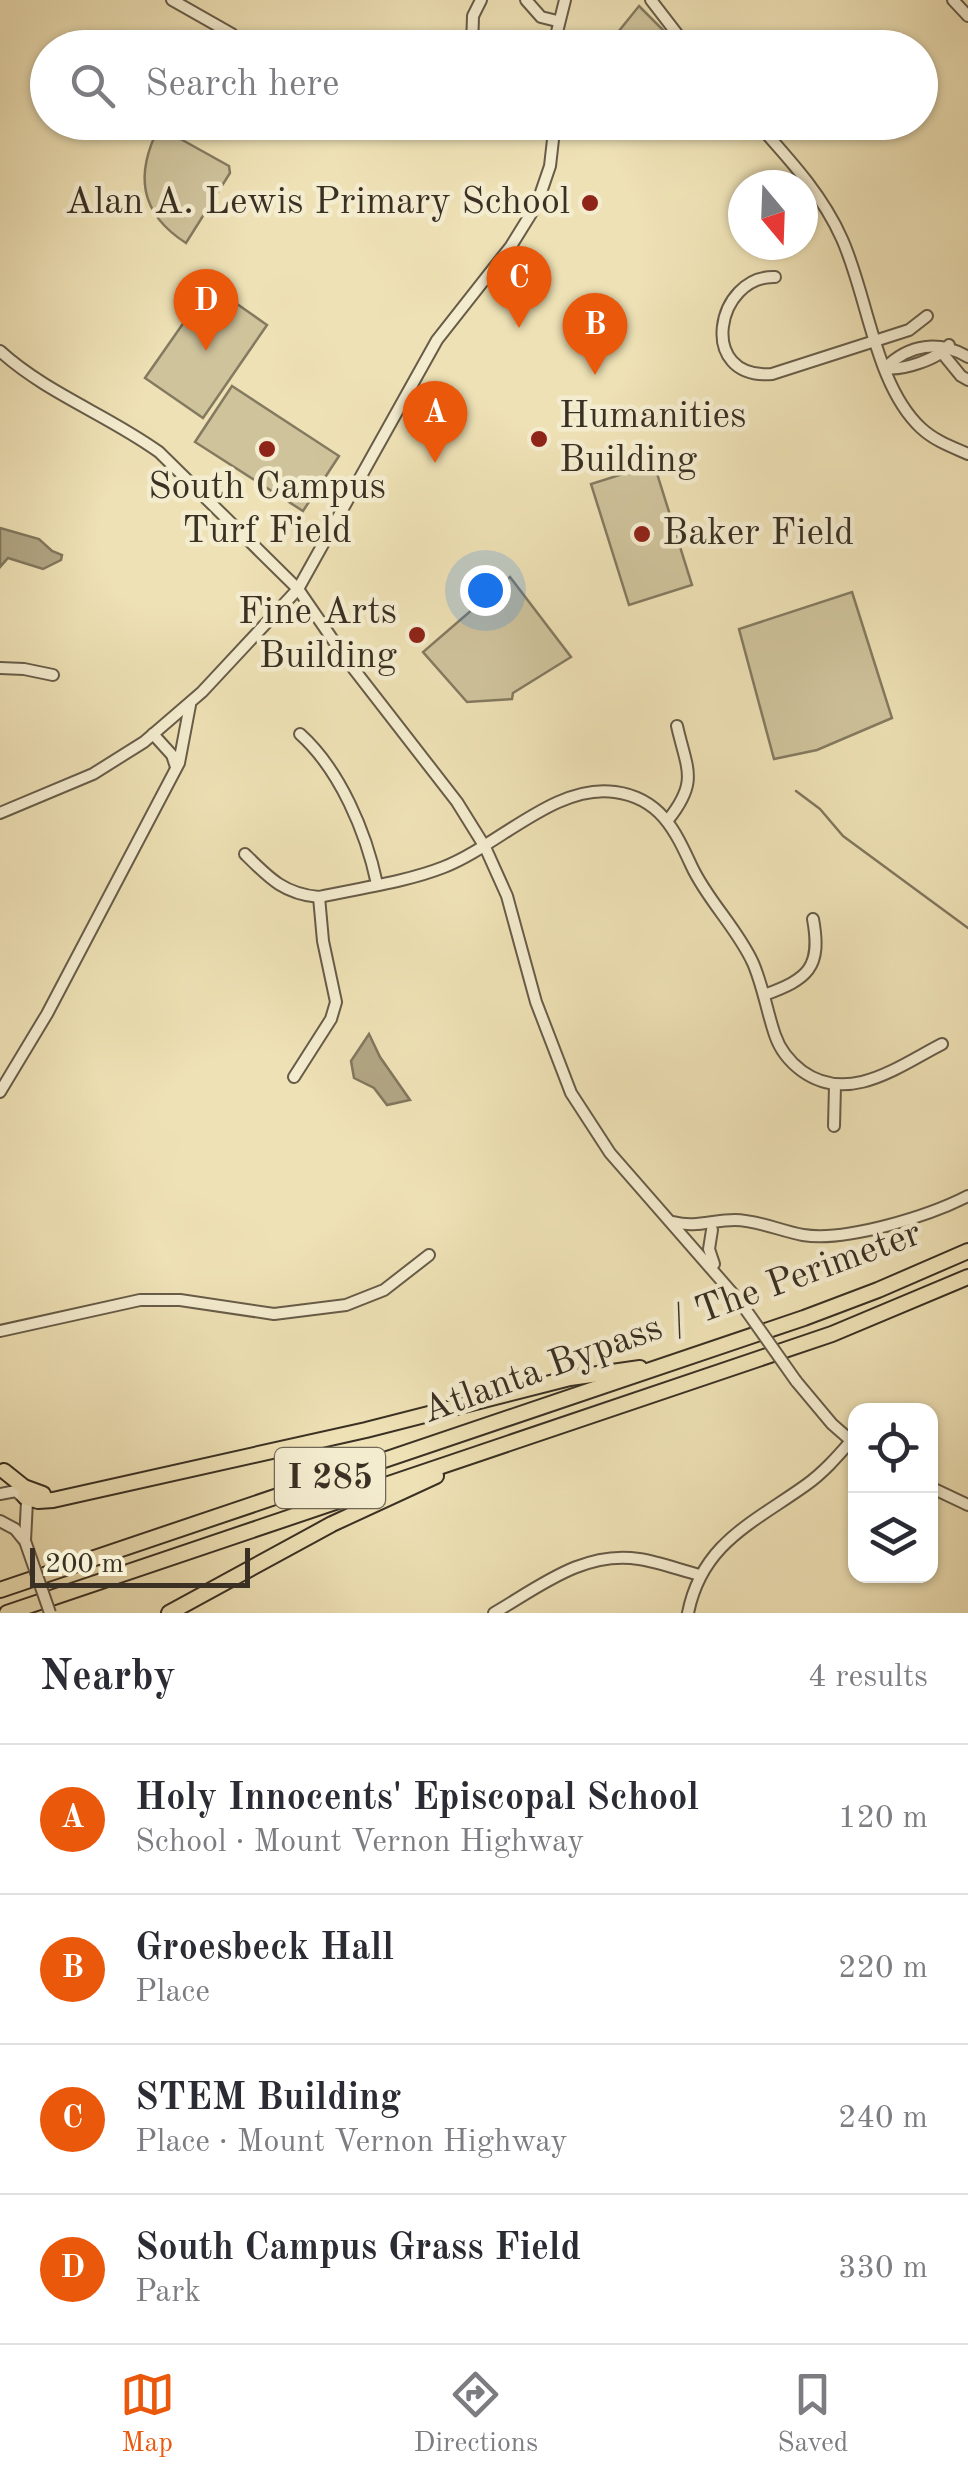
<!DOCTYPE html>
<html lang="en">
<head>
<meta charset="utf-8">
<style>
  body { margin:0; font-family:"Old Standard TT",serif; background:#f7f7f7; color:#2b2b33 }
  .controls { position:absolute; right:30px; bottom:30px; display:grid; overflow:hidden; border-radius:20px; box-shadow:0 2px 8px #0004 }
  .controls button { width:90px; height:90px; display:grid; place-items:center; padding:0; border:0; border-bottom:2px solid #e1e1e2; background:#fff; color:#2b2b33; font:50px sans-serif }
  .compass { position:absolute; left:728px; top:170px; width:90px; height:90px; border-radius:50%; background:#fff; box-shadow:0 2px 8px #0004; rotate:161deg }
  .scale { position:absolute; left:30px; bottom:25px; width:220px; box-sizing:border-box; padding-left:10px; border:5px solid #3a3023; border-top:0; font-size:28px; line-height:35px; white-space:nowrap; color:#3a3023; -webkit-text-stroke:8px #f4eccf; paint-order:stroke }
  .you { position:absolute; left:485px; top:590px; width:35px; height:35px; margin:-25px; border:8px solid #fff; border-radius:50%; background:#1a73e8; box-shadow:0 0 0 15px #1a73e833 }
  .badge { display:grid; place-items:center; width:65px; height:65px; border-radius:50%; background:#ea580c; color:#fff; font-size:32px; font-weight:700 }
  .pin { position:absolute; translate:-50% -82px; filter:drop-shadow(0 2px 5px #0008) }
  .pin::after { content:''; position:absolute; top:52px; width:35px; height:30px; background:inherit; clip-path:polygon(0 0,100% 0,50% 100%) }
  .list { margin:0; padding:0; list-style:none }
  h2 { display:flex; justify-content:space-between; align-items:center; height:130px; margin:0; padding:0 40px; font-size:42px }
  h2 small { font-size:32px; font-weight:400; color:#7c7c81 }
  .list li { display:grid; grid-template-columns:65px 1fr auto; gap:30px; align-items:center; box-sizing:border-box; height:150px; padding:0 40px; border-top:2px solid #e1e1e2 }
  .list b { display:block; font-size:38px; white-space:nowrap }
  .list p { margin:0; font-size:32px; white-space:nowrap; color:#7c7c81 }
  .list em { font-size:32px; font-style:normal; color:#7c7c81 }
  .icon { flex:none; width:55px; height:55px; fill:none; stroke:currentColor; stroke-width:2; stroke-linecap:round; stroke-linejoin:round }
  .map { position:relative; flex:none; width:968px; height:1613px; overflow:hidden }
  .search { position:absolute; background:#fff; box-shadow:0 2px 8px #0004; left:30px; right:30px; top:30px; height:110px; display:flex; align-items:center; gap:25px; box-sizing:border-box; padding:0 35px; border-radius:55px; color:#7c7c81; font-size:38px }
  .sheet { height:730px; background:#fff }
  nav { display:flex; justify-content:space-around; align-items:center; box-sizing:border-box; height:140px; border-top:2px solid #e1e1e2; background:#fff; font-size:28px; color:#7c7c81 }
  nav a { display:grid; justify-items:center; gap:5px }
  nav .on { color:#ea580c }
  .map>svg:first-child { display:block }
  .green { fill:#cfc39c; stroke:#847a60; stroke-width:2.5 }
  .water { fill:#b1a583; stroke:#81765d; stroke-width:2.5 }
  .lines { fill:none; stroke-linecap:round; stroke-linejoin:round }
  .stream { stroke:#81765d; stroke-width:2.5 }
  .minor-casing { stroke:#675c48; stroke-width:14 }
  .highway-casing { stroke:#3a3023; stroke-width:18 }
  .minor { stroke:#f4eccf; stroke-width:10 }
  .highway { stroke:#eee1b5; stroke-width:14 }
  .minor-bridge-casing { stroke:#675c48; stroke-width:14; stroke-linecap:butt }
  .minor-bridge { stroke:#f4eccf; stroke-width:10 }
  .poi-dot { fill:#8f2418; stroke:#f4eccf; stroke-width:4 }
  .labels { text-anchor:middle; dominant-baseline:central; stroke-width:9; stroke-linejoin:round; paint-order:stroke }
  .shield { fill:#f4eccf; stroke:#726857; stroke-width:2.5 }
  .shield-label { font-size:35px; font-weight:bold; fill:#3a3023 }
  .poi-label { font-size:38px; fill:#3a3023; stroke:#f4eccf; text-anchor:end }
  .street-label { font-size:38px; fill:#3a3023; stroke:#f4eccf }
</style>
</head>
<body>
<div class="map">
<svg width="968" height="1613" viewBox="0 0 968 1613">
  <rect width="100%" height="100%" fill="#eee1b5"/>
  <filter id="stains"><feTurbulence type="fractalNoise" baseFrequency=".002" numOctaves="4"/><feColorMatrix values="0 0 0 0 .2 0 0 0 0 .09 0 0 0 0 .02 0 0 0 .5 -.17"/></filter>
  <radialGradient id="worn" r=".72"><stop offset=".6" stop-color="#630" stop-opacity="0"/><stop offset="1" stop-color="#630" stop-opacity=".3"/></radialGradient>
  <g class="green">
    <path d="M639,6l41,41h-74z"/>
    <path d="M159,127l70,39 1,7 -44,70c-47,-30 -51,-69 -27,-116z"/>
    <path d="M210,285l57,40 -64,93 -58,-40z"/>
    <path d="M232,386l107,70 -36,55 -108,-69z"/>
    <path d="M654,464l38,121 -63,20 -38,-121z"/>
    <path d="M510,577l61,80 -58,36 -1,6 -45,3 -44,-50z"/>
    <path d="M852,592l40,126 -75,32 -43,9 -35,-130z"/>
  </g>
  <g class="water">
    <path d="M0,528l39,11 13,12 10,4 -1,5 -18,9 -35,-11 -8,9z"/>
    <path d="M369,1034l11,23 30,43 -23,5 -13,-17 -20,-10 -3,-17z"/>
  </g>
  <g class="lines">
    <path class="stream" d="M796,791l24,18 23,27 125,92"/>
    <defs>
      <g id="minor">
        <path d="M172,0l60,34"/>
        <path d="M526,0l15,17 16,4"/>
        <path d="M651,0l37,48"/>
        <path d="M953,0l15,16"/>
        <path d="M472,48l1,-32 8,-16"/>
        <path d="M553,48l12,-48"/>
        <path d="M756,122c33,37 66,72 86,117 26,58 33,146 79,189 14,13 31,19 47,26"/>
        <path d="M775,277c-59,-2 -79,103 -3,97l137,-44 18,-14"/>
        <path d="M0,351c46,42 108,64 159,101l139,137 48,70 111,143 28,45 22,49 29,106 35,91 39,60 131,150"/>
        <path d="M943,354l18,22 7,4"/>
        <path d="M885,368c24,-24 54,-28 83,-11"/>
        <path d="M885,368c17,3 54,-9 64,-23"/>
        <path d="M0,668l24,1 29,6"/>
        <path d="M153,734l19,21 4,12"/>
        <path d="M300,734c40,36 66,98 77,150"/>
        <path d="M0,813l93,-39 51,-32 58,-50 96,-103 139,-249 74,-94 26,-42 13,-38 5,-44"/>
        <path d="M668,820c31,-39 19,-50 9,-94"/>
        <path d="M245,854c24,24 39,40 74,43 41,-9 87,-15 125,-30 54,-21 112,-84 171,-75 45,6 60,38 77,75 16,34 45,61 61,96 10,23 14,49 22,72 5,15 15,27 27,36 47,34 97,-5 140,-27"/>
        <path d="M764,995c44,-16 58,-27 49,-76"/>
        <path d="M294,1077l37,-58 5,-17 -13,-61 -4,-44"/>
        <path d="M0,1092l47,-78 132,-251 11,-58"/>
        <path d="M834,1126l1,-41"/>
        <path d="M673,1222c23,6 39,-2 62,-2 22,0 46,11 68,15 43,7 126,-19 165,-39"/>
        <path d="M712,1230l-3,19 5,15"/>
        <path d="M0,1331l140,-31h40l94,14 72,-9 38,-15 45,-35"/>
        <path d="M796,1381l36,43 24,21"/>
        <path d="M930,1487l38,18"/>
        <path d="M0,1494l16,-3 11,10 -2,40"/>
        <path d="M0,1521l15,8 9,11"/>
        <path d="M494,1613c45,-26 90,-63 145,-54 20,3 41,11 61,16"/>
        <path d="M688,1613c14,-70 65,-90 118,-128 17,-12 31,-28 45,-44"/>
      </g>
      <g id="highway">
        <path d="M4,1471l20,16 19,7"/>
        <path d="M25,1497l13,4 15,-1 313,-70 204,-52 70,-10"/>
        <path d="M0,1590l804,-272 74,-28 90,-39"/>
        <path d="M7,1613l825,-279 136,-57"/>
        <path d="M169,1613l163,-89 104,-48"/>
      </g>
    </defs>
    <use href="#minor" class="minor-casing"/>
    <use href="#highway" class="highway-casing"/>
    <use href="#minor" class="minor"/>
    <use href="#highway" class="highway"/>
    <defs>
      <g id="minor-bridge">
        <path d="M741,1303l55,78"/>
        <path d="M25,1541l25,72"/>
      </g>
    </defs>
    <use href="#minor-bridge" class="minor-bridge-casing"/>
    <use href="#minor-bridge" class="minor-bridge"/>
  </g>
  <g class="poi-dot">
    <circle cx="590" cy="203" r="10"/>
    <circle cx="539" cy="439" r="10"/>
    <circle cx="267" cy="449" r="10"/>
    <circle cx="642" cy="534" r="10"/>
    <circle cx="417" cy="635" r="10"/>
  </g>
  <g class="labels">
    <rect class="shield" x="275" y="1448" width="110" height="60" rx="8"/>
    <g class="shield-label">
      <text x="330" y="1478">I 285</text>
    </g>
    <g class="poi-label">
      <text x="570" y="203">Alan A. Lewis Primary School</text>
      <text x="559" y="417" text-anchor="start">Humanities<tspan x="559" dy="44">Building</tspan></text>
      <text x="267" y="488" text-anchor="middle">South Campus<tspan x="267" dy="44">Turf Field</tspan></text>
      <text x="662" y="534" text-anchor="start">Baker Field</text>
      <text x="397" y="613">Fine Arts<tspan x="397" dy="44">Building</tspan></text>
    </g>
    <g class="street-label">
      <text transform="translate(672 1323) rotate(-20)">Atlanta Bypass / The Perimeter</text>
    </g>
  </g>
  <rect width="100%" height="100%" filter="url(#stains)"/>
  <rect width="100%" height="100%" fill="url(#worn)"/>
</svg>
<div class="controls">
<button><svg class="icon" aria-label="locate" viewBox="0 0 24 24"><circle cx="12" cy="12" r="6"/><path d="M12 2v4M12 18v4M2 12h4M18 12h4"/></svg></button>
<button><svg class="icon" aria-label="layers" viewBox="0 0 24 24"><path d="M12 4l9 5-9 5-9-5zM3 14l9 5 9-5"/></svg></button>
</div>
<svg class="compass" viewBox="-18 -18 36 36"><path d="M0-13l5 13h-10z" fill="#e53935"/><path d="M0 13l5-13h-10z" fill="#7c7c81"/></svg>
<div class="scale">200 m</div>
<div class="you"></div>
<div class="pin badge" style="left:435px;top:463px">A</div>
<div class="pin badge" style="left:595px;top:375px">B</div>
<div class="pin badge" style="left:519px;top:328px">C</div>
<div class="pin badge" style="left:206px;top:351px">D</div>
<div class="search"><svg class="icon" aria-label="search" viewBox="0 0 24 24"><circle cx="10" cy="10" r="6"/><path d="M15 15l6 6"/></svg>Search here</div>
</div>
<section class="sheet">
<h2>Nearby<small>4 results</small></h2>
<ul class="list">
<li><span class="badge">A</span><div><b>Holy Innocents' Episcopal School</b><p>School · Mount Vernon Highway</p></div><em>120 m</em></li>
<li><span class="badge">B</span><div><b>Groesbeck Hall</b><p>Place</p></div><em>220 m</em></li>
<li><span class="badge">C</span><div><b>STEM Building</b><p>Place · Mount Vernon Highway</p></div><em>240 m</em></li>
<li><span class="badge">D</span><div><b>South Campus Grass Field</b><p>Park</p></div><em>330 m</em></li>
</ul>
</section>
<nav>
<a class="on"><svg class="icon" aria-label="map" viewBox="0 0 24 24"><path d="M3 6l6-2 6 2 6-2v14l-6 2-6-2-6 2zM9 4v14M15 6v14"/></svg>Map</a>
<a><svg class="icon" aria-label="directions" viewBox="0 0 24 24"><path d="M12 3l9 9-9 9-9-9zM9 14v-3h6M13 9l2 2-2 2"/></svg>Directions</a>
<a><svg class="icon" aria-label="saved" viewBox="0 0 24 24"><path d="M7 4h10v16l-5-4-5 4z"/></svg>Saved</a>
</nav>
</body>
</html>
